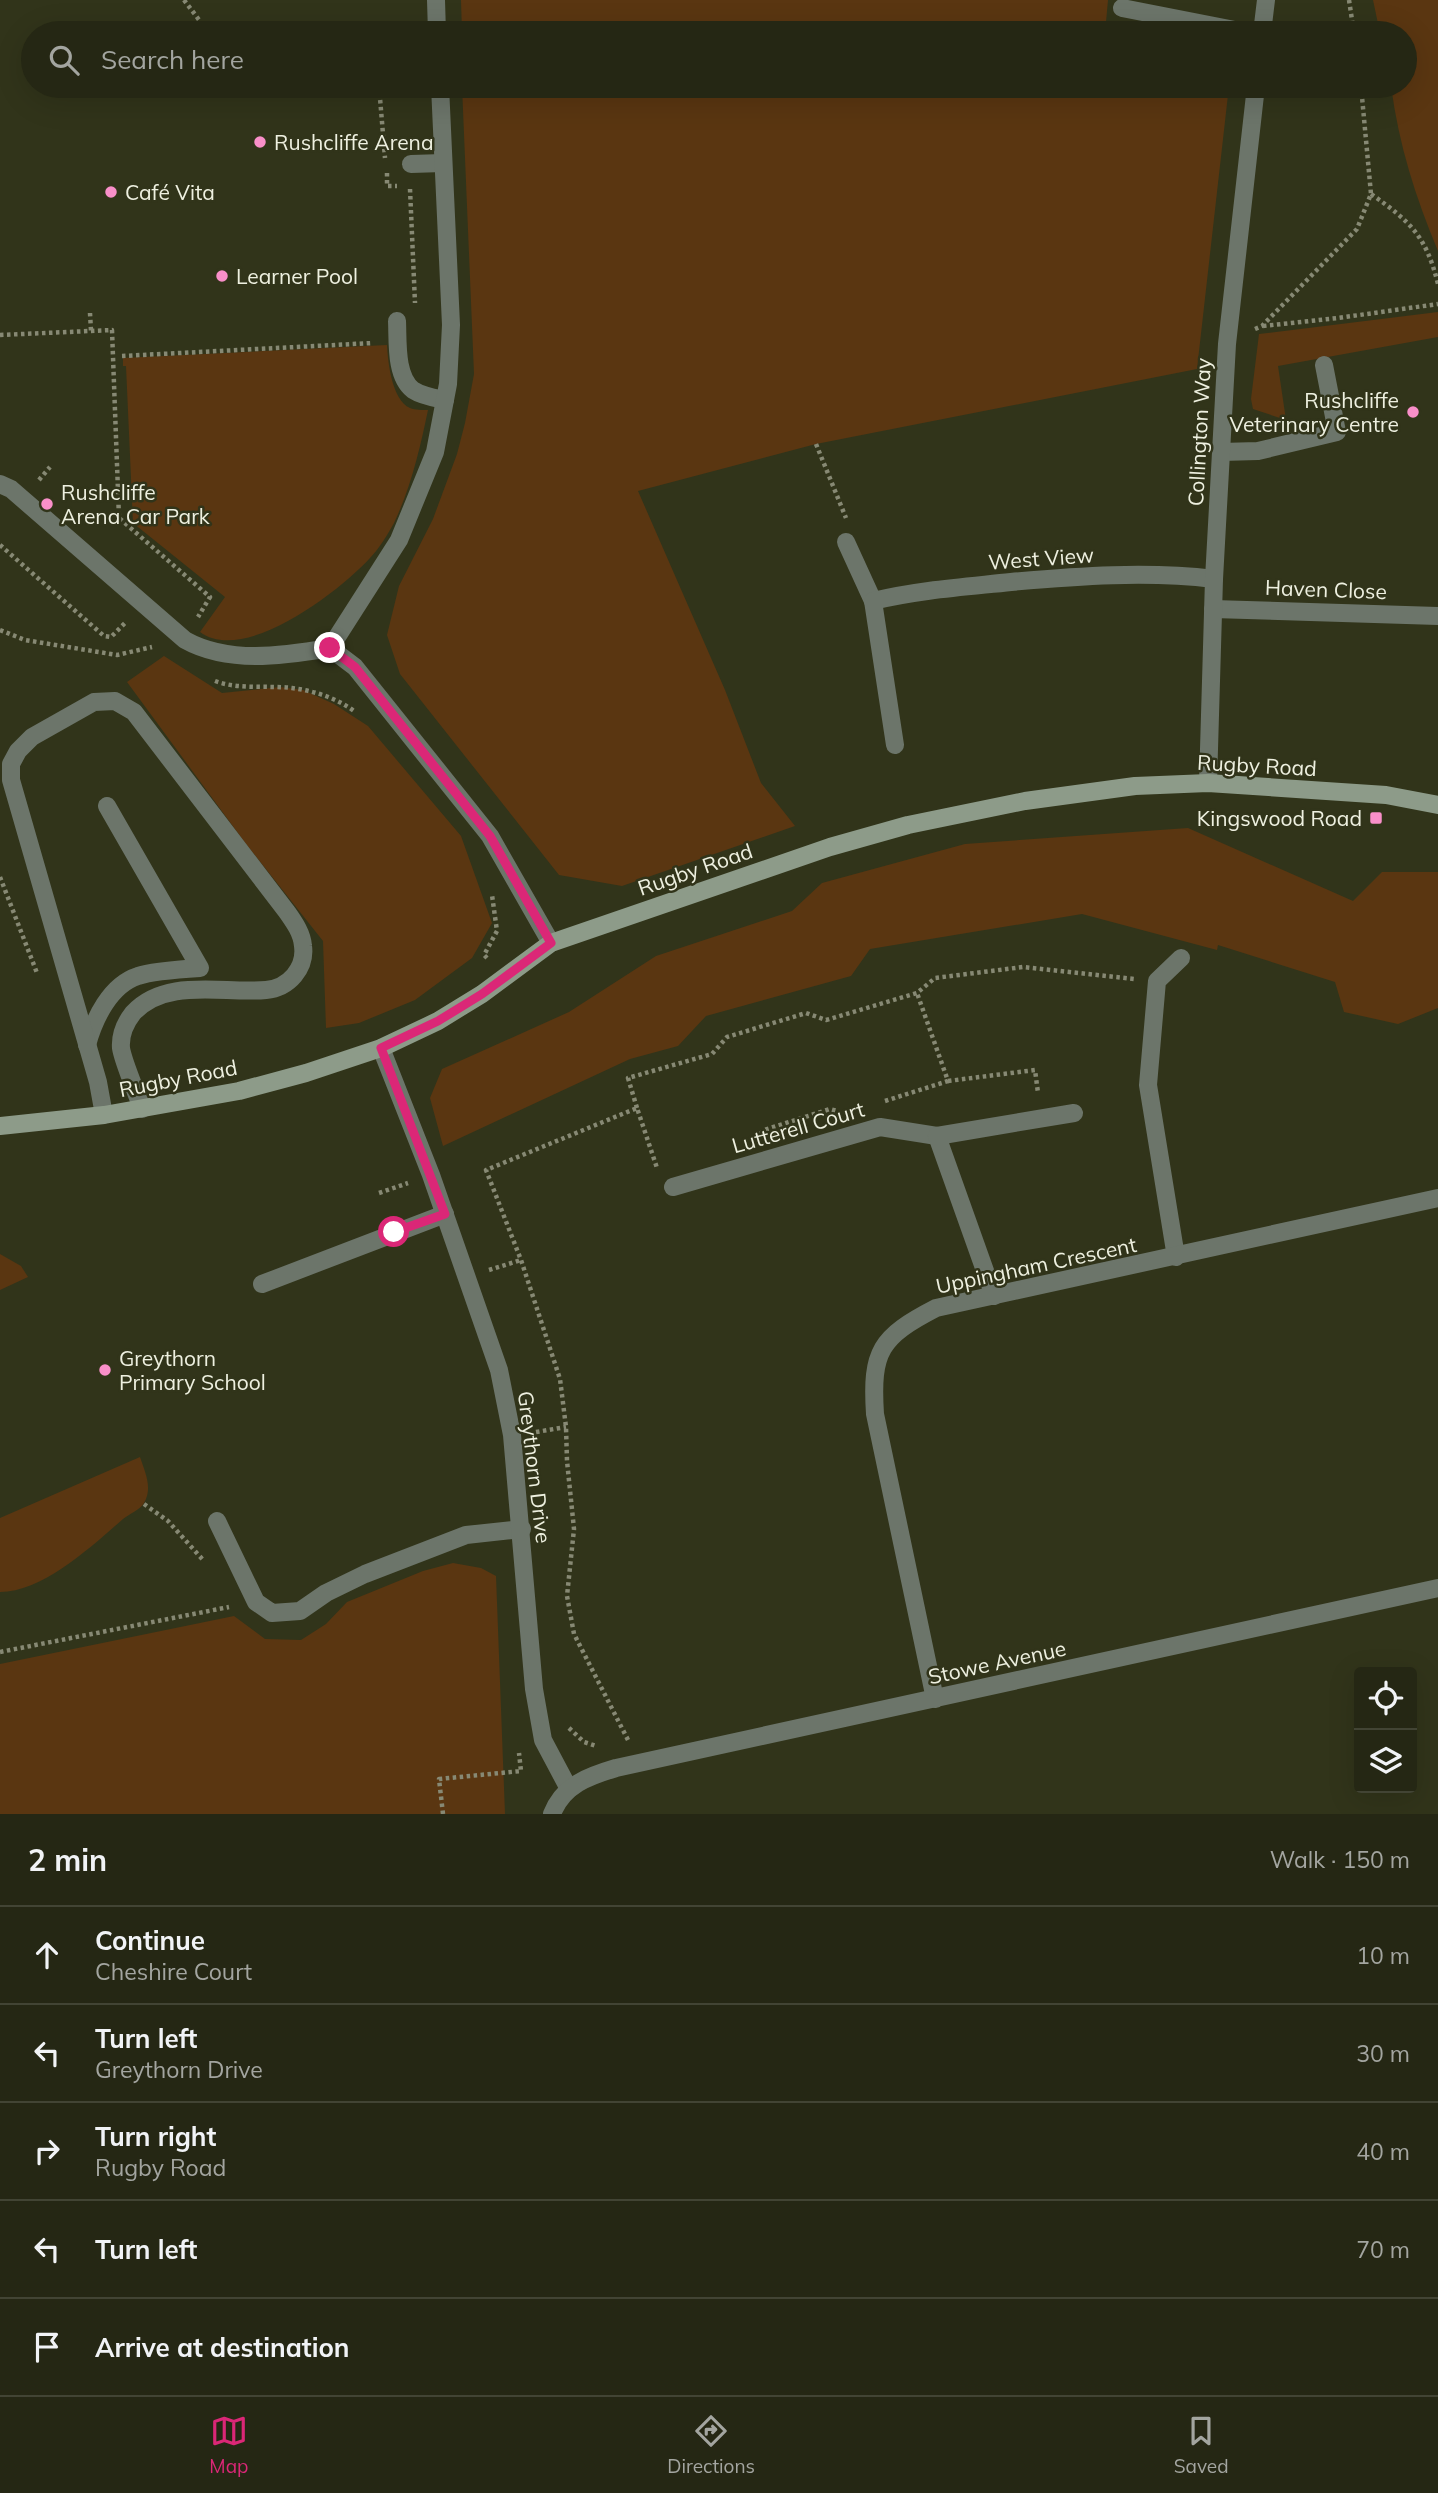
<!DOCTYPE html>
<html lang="en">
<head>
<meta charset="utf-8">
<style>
  body { margin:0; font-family:Mulish,sans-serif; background:#2d2f1d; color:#f1f3f6 }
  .controls { position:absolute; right:21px; bottom:21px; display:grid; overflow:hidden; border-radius:7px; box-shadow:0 7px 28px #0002 }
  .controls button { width:63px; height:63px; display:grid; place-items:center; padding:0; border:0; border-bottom:2px solid #424434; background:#252714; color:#f1f3f6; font:35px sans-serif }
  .stop { position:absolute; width:21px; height:21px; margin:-16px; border:5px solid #db2777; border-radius:50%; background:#fff }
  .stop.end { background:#db2777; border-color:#fff; box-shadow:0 2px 7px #0008 }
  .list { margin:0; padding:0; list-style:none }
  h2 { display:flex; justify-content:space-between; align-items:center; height:91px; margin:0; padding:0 28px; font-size:30px }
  h2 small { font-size:23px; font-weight:400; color:#a3a5a0 }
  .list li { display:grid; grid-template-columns:46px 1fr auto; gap:21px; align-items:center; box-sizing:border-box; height:98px; padding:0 28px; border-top:2px solid #424434 }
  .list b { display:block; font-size:26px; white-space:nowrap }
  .list p { margin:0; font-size:23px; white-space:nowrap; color:#a3a5a0 }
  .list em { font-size:23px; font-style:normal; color:#a3a5a0 }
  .icon { flex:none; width:38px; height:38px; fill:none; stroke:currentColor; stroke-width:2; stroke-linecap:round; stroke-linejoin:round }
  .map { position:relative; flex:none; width:1438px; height:1814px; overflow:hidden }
  .search { position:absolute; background:#252714; box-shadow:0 7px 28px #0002; left:21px; right:21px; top:21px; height:77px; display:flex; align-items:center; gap:18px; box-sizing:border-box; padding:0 24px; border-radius:38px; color:#a3a5a0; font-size:26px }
  .sheet { height:581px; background:#252714 }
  nav { display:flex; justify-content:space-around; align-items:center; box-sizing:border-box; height:98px; border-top:2px solid #424434; background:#252714; font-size:19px; color:#a3a5a0 }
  nav a { display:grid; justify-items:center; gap:4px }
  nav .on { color:#db2777 }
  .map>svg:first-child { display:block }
  .green { fill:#5a3611 }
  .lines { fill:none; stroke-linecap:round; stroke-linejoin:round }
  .path { stroke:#878974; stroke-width:4.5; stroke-dasharray:3.5 3.5; stroke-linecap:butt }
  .lane { stroke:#6c756a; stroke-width:18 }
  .street { stroke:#6c756a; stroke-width:18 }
  .secondary { stroke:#8d9b89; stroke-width:18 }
  .route { stroke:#db2777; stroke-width:9 }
  .poi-dot { fill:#f98fc9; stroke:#31341a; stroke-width:2.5 }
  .labels { text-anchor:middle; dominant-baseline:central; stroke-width:5; stroke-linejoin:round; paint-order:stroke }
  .poi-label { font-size:21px; fill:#eef0e0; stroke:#31341a; text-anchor:start }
  .street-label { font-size:21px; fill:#eef0e0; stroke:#31341a }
</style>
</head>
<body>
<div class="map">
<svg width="1438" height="1814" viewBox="0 0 1438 1814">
  <rect width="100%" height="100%" fill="#31341a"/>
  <g class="green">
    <path d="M461,0h647l-3,33h-643z"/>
    <path d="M1373,0h65v251c-23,-55 -39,-106 -47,-165h14v-53h-25z"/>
    <path d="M462,86h767l-32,283 -381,75 -178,47 87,199 36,93 34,43 -173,60 -63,-11 -159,-201 -13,-39 12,-49 34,-67 24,-65 8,-31 9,-49z"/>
    <path d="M1438,312v25l-160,29 8,54 -33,-11 -2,-10 8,-65z"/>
    <path d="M387,345c1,18 5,55 23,63 5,2 13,2 18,2 -8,39 -17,77 -34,113 -6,11 -15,26 -24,35 -30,33 -126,107 -170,74l25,-35 -92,-74 -7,-157h-3v-8z"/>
    <path d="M164,656l58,37 58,-6 23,3 31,14 34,22 93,110 31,87 -20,35 -57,42 -56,23 -33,5 -3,-87 -77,-97 -119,-162z"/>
    <path d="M1188,828l165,73 29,-29h56v136l-40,16 -54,-12 -9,-30 -117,-37 -1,5 -135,-36 -212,35 -19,27 -145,40 -28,30 -48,13 -187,87 -13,-48 12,-29 127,-57 87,-56 136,-45 30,-28 143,-39z"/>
    <path d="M0,1254l21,12 7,11 -28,13z"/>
    <path d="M140,1457c5,15 13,31 4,46 -4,7 -15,11 -21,16 -31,27 -80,73 -123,73v-74z"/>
    <path d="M453,1563l28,5 15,8 9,238h-505v-150l234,-48 31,23 36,1 25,-16 21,-22 76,-31z"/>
  </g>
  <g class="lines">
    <g class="path">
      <path d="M184,0l25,33"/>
      <path d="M1349,0l5,33"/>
      <path d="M373,33h1"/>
      <path d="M379,86l6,72"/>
      <path d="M387,173v13h10"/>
      <path d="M410,189l5,114"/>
      <path d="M1371,194c40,28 55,42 67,90"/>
      <path d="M90,313l1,18"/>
      <path d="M1263,326l75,-8 100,-14"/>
      <path d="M1255,329l7,-3 95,-97 14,-35 -10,-108"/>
      <path d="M0,335l112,-5 7,188 91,79 -12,20"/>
      <path d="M122,356l251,-13"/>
      <path d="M816,444l30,74"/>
      <path d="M39,480l11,-13"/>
      <path d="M0,545l104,91 7,1 14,-14"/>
      <path d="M0,630l25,10 92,15 35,-8"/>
      <path d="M215,681c24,9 52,4 77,7 23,3 44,10 62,23"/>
      <path d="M0,877l37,96"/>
      <path d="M487,958l-3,-3 13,-24 -5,-36"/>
      <path d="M948,1081l87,-11 3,23"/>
      <path d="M885,1101l63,-20 -31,-88"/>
      <path d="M637,1108l-9,-30 84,-24 15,-17 79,-24 20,7 91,-27 18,-15 88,-11 111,12"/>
      <path d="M760,1134l4,-4 66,-21 7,2"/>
      <path d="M379,1193l29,-10"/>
      <path d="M489,1270l32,-10"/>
      <path d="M536,1432l30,-5"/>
      <path d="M144,1504l24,17 36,40"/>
      <path d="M0,1652l229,-45"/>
      <path d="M569,1728l15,14 12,4"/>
      <path d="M628,1740l-54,-106 -7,-38 7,-67 -7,-68 -1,-34 -6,-48 -39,-119 -35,-90 151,-62 20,60"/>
      <path d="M443,1814l-4,-35 82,-8 -2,-18"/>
    </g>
    <g class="lane">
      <path d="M1122,8l128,25"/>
      <path d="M411,164l32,-1"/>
      <path d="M397,321c1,20 -2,55 16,69 9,6 22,8 32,10"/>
      <path d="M0,484l11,5 174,151c43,24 97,16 145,8"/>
      <path d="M87,1045c7,-26 23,-60 51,-69 14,-5 46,-7 62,-8l-93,-162"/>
      <path d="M104,1115l-6,-33 -87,-302v-16l7,-13 14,-14 62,-35 21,-1 19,11 153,200c7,10 15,21 16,34 3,22 -14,42 -37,44 -43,4 -100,-13 -133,23 -7,9 -13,22 -12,35 2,14 16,45 21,61"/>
      <path d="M262,1284l183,-70"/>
      <path d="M217,1521l39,81 16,11 28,-2 26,-18 39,-19 101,-39 56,-6"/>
    </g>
    <g class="street">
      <path d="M436,0l1,33"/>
      <path d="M1262,33l4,-33"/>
      <path d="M440,86l11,239 -3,59 -13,68 -36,88 -69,108 25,19 135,169 61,107"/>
      <path d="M1221,452l37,-1 79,-19 -13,-67"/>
      <path d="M846,542l27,59"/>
      <path d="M1213,609l225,7"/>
      <path d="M895,745l-22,-144c46,-11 91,-14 138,-19 67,-6 136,-11 203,-3"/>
      <path d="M1208,783l6,-204 13,-235 29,-258"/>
      <path d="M381,1048l50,127 68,195 13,65 22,254 9,51 26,49"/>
      <path d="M673,1187l207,-60 57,9"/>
      <path d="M1176,1257l-28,-172 9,-104 24,-23"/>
      <path d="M994,1296l-57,-160 137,-23"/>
      <path d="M935,1699l-60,-285c-4,-63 5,-77 61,-106l502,-110"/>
      <path d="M552,1814c11,-29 37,-38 64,-46l822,-180"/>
    </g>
    <path class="secondary" d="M0,1126l104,-11 135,-24 67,-18 75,-25 57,-27 44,-27 69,-51 279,-96 78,-22 117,-24 110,-15 73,-3 178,12 52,10"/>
  </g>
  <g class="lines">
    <path class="route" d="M330,648l25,19 135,169 61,107 -69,51 -44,27 -57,27 64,166 -51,18"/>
  </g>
  <g class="poi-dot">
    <circle cx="260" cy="142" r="7"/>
    <circle cx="111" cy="192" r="7"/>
    <circle cx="222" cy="276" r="7"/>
    <circle cx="1413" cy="412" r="7"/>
    <circle cx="47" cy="504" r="7"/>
    <rect x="1369" y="811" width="14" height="14" rx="3.5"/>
    <circle cx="105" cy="1370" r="7"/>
  </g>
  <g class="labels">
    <g class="poi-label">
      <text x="274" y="142">Rushcliffe Arena</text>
      <text x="125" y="192">Café Vita</text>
      <text x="236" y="276">Learner Pool</text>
      <text x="1399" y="400" text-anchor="end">Rushcliffe<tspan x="1399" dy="24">Veterinary Centre</tspan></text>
      <text x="61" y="492">Rushcliffe<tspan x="61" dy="24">Arena Car Park</tspan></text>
      <text x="1362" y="818" text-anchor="end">Kingswood Road</text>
      <text x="119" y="1358">Greythorn<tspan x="119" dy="24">Primary School</tspan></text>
    </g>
    <g class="street-label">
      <text transform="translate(1199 432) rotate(-87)">Collington Way</text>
      <text transform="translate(1041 558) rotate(-4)">West View</text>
      <text transform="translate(1326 589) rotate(2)">Haven Close</text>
      <text transform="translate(1257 765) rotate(3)">Rugby Road</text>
      <text transform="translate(695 869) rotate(-19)">Rugby Road</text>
      <text transform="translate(178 1078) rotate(-11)">Rugby Road</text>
      <text transform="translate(798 1127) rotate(-16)">Lutterell Court</text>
      <text transform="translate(1036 1265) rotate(-12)">Uppingham Crescent</text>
      <text transform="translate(535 1467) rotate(83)">Greythorn Drive</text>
      <text transform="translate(997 1662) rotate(-12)">Stowe Avenue</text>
    </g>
  </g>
</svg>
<div class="controls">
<button><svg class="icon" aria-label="locate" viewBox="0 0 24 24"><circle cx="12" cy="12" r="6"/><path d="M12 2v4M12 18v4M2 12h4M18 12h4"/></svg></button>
<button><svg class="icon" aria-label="layers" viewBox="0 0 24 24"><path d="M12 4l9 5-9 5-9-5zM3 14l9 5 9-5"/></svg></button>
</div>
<div class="stop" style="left:394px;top:1232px"></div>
<div class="stop end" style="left:330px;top:648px"></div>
<div class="search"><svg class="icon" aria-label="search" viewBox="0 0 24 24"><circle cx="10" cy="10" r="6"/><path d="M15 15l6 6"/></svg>Search here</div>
</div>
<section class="sheet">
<h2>2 min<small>Walk · 150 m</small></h2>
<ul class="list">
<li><svg class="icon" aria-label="ahead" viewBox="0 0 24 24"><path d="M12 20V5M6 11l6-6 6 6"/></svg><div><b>Continue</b><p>Cheshire Court</p></div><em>10 m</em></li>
<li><svg class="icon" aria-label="left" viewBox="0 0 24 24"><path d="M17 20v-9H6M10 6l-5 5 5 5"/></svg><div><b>Turn left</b><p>Greythorn Drive</p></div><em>30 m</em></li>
<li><svg class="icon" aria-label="right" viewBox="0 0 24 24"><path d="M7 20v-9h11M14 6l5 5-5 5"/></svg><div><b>Turn right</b><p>Rugby Road</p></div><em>40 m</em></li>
<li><svg class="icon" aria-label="left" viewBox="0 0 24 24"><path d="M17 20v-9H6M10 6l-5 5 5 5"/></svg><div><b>Turn left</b></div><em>70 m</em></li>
<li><svg class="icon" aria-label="arrive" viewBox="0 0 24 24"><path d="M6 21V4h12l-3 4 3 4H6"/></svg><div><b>Arrive at destination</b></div></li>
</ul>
</section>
<nav>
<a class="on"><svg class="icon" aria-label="map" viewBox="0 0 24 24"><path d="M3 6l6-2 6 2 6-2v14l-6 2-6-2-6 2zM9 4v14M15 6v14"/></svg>Map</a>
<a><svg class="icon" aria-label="directions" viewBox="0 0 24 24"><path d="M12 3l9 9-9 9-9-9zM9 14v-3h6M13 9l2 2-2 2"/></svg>Directions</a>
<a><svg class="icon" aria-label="saved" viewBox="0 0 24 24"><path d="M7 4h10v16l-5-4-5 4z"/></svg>Saved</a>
</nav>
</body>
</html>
